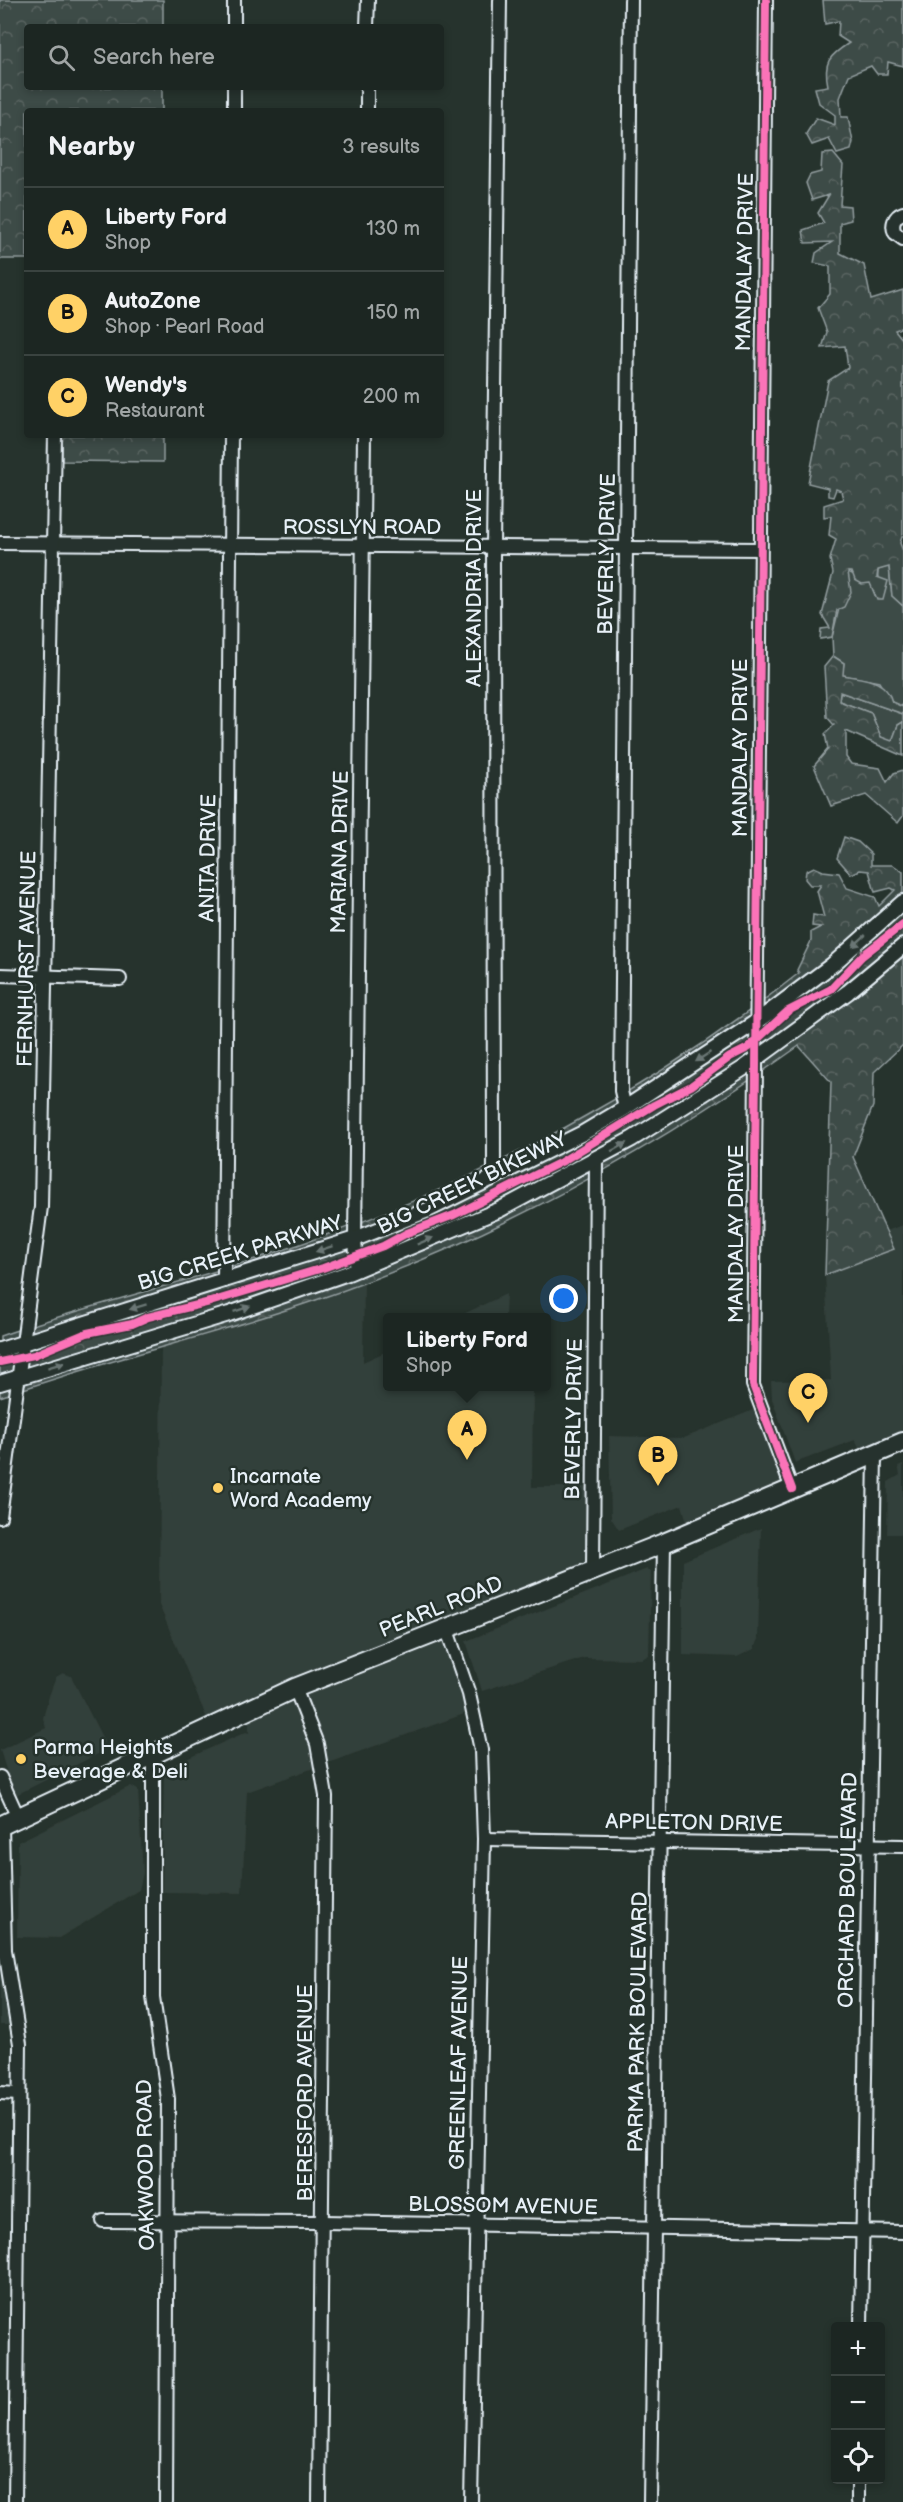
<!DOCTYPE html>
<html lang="en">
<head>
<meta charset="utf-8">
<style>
  body { margin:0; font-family:"Balsamiq Sans",sans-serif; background:#29322f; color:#f1f3f6 }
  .controls { position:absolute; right:18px; bottom:18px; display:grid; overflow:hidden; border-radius:6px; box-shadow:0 3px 9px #0003 }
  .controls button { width:54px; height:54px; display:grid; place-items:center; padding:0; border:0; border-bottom:2px solid #3a4340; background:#1c2622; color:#f1f3f6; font:30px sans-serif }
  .you { position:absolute; left:564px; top:1299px; width:21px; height:21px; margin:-15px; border:4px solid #fff; border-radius:50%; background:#1a73e8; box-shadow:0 0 0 9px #1a73e833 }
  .badge { display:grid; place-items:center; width:39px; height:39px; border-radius:50%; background:#ffd166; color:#111; font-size:20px; font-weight:700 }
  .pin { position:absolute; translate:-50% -50px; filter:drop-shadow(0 2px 3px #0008) }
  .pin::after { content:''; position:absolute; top:32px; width:21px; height:18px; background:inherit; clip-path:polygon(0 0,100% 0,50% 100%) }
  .popup { position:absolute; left:383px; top:1313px; width:168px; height:78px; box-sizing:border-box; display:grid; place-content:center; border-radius:6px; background:#1c2622; filter:drop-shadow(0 2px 4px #0005); font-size:20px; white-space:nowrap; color:#a0a5a5 }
  .popup b { font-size:22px; color:#f1f3f6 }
  .popup::after { content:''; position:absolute; left:50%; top:100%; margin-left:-12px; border:12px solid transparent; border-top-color:#1c2622 }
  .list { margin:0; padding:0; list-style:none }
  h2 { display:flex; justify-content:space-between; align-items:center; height:78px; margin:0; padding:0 24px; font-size:26px }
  h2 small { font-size:20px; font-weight:400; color:#a0a5a5 }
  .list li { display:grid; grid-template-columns:39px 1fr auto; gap:18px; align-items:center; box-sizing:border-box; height:84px; padding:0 24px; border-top:2px solid #3a4340 }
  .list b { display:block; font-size:22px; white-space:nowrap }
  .list p { margin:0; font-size:20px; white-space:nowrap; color:#a0a5a5 }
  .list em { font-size:20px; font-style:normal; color:#a0a5a5 }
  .icon { flex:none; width:33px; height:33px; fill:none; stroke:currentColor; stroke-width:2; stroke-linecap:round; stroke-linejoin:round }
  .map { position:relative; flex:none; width:903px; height:2502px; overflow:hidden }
  .search { position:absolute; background:#1c2622; box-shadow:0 3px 9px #0003; left:24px; top:24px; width:420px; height:66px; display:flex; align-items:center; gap:15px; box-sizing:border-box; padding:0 21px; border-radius:6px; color:#a0a5a5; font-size:22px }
  .panel { position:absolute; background:#1c2622; box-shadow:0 3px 9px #0003; left:24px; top:108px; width:420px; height:330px; border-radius:6px }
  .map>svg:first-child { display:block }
  .built { fill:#333f3a }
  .green { fill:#3e4b47; stroke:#939ea0; stroke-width:1.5 }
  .forest { fill:url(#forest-crowns); stroke:#939ea0; stroke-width:1.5 }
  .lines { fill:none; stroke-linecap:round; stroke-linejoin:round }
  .minor-casing { stroke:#e8f1f8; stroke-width:16 }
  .tertiary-casing { stroke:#e8f1f8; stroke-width:18 }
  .primary-casing { stroke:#e8f1f8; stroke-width:22 }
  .minor { stroke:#26332d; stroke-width:12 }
  .tertiary { stroke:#26332d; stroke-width:14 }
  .primary { stroke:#26332d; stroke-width:18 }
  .cycleway-casing { stroke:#26332d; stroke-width:11 }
  .cycleway { stroke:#fb73b8; stroke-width:8 }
  .oneway { fill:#6a7674 }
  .poi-dot { fill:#ffd166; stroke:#26332d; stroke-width:2 }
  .labels { text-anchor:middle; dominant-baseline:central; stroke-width:5; stroke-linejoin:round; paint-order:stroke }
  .street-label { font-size:21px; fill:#e8f1f8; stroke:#26332d }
  .poi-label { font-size:21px; fill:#e8f1f8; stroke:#26332d; text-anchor:start }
</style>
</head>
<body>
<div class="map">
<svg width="903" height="2502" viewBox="0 0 903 2502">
  <defs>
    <pattern id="forest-crowns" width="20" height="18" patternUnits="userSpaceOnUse" patternTransform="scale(1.5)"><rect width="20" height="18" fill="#3e4b47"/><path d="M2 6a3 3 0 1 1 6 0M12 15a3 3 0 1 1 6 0" fill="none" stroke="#5a6562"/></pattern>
  </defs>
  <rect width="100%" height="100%" fill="#26332d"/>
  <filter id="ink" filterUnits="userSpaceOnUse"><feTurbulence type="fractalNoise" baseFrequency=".0167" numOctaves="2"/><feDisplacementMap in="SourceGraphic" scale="12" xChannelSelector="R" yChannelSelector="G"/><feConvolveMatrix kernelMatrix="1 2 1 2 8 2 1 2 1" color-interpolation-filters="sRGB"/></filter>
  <g filter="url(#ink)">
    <g class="built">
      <path d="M903,1225v212l-41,17 -7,-14 -60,23 -23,-64 -1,-18 60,-1 -6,-105 69,-26 -8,-18z"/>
      <path d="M364,1282l-1,80 24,-11 1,35 145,1 -1,100h56l-1,80 -379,154 -49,-116 2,-259 109,-31z"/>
      <path d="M506,1294l-1,23h-48z"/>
      <path d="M758,1408l28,75 -99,39 -5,-17 -63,25 -8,-12 -2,-82 75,2z"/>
      <path d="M903,1464v70h-16l1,-52 12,-7 -2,-9z"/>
      <path d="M761,1528l-3,111 -4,10 -17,8 -54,-2v-94z"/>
      <path d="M647,1569l4,2 -2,84 -7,4 -58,-1 -102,33 -16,-50z"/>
      <path d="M443,1636l24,77 -220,79 -5,101 -80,-1 2,-123 82,-37 3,1v-18z"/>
      <path d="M63,1673l8,3 37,73 -94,47 -14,-46 46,-22 -3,-10 6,-22 7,-19z"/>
      <path d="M131,1786l7,4 5,83 -4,17 -80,48 -42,-1 1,-95z"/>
      <path d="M0,1951l11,74h-11z"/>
    </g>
    <g class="green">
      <path d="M889,566l3,30 11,10v97l-2,3 -10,-4 -12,-20 -37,-7 2,-12 -11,-7 -1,-19 16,-65 22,10 7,17 1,-29z"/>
      <path d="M840,692l63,22v8l-5,3 -6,17 -11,-5 -10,-24 -32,-12z"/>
    </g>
    <g class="forest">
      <path d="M0,0h163v27h-136v60h135v24h-135v148h-27z"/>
      <path d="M823,0h80v66l-15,-4 -1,12h-10l-6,-8 -22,9 -9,23 1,19h7l5,25 -2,8 -14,4 -8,-15 -17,6 -6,-11 10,-16 19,7v-10l-16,-12 -4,-15 13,-2c-5,-24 1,-30 21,-43l-11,-7 1,-15 -14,3z"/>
      <path d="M833,153l10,12 -3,40 10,1 1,14 -11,3v30l24,12 7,35 32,-10v37l-8,3 8,10v194l-3,9 3,8v55l-11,-10 -3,-29 -11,3 -1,7 11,4 -5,19h-6l-7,-17 -8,1 -7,-4 -3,-8h-4l3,20 -7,15 -7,3 -5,27 -12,2 1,-10 9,-1 -8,-13 11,-42 -3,-14 6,-20 -7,-4 2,-19 -7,1v-12l19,-6 -2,-8 -5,-2 -3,8 -5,-1v-8l-20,-5 20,-102 20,-13 -3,-22 -23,2 5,-16 -9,-24 12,-14v-28l-16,-3 2,-10 16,-11 -27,1 -2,-13 21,-7 -6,-10 11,-18 -17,5 -6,-17 4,-8 11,-3 1,-18z"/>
      <path d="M62,435h101v27l-101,-1z"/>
      <path d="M833,656l11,7 -1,12c20,4 43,3 49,27l11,5v7l-63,-22 -1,9 32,12 10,24 11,4 6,-16 5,-3v34l-57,-25v26l5,7 29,4 7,14 7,-9 9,-3v46l-5,7 -32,-28 -35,11 -17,-40 14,-17 -3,-15 9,-9 -7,-8 -3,-50z"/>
      <path d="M844,837l14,5 13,12v11h22l10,7v173l-29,27 -1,34 -20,51 41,92 -69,26 6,-193 -32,-36c-149,106 -308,195 -483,254 -104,36 -212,60 -316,97v-61c103,-36 210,-59 312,-96 175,-61 341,-152 487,-267l-2,-3 14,-29v-9l10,-5 -9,-1 1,-11 11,2 -7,-26 4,-6h-11l-5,-6 1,-8 8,-4 9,4 16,2 8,15 28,9 4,9 16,-16 -4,-2 -16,4 -6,-21 -9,-1 -9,4 -14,-16z"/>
    </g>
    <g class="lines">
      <defs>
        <g id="minor">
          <path d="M766,0l-13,1385 39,104"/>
          <path d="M234,27v-27"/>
          <path d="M367,27l1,-27"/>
          <path d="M234,111v-24"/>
          <path d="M367,111v-24"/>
          <path d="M903,213c-9,3 -12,12 -8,20l8,6"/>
          <path d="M0,543l760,6"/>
          <path d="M0,975l120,4"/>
          <path d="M625,1108l-4,-17 10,-1091"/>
          <path d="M494,1176l-1,-630 7,-546"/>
          <path d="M357,1270l-2,-31 9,-804"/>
          <path d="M224,1281l7,-846"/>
          <path d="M0,1517l41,-310 14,-772"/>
          <path d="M593,1571l3,-411"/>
          <path d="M447,1630l22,64 12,56 3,89 -13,663"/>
          <path d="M295,1688l22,56 9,52 -7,706"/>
          <path d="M153,1756v241l15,102 -2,403"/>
          <path d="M0,1777l18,40"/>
          <path d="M2,1826l3,124 15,94 -5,458"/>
          <path d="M484,1839l419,7"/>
          <path d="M0,2093l19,1"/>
          <path d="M103,2221l220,1 580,10"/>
          <path d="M861,2326l14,-872"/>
          <path d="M650,2502l14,-959"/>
          <path d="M858,2502v-22"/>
        </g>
        <g id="tertiary">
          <path d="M0,1350l355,-111 73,-29 155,-77 42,-25 131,-86 76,-57 71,-63"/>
          <path d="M0,1383l229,-69 119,-41 151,-63 133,-71 112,-71 104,-76 55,-46"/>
        </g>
        <path id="primary" d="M0,1826l295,-138 369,-145 239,-101"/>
      </defs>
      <use href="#minor" class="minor-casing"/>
      <use href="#tertiary" class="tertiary-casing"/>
      <use href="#primary" class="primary-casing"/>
      <use href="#minor" class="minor"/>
      <use href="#tertiary" class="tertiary"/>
      <use href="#primary" class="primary"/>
      <defs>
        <g id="cycleway">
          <path d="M766,0l-13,1385 39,104"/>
          <path d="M0,1362l34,-7 53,-22 45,-9 16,-7 62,-15 113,-34 60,-22 24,-13 47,-18 107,-53 93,-57 37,-19 39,-29 18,-9 40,-37 43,-22 31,-33 41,-32"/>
        </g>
      </defs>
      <use href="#cycleway" class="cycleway-casing"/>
      <use href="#cycleway" class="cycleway"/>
    </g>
    <defs><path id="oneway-solid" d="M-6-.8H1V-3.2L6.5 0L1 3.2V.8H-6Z" transform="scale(1.5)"/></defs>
    <g class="oneway">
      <use href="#oneway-solid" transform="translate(859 941) rotate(138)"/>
      <use href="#oneway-solid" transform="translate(703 1057) rotate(147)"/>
      <use href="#oneway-solid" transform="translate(619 1147) rotate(-29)"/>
      <use href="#oneway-solid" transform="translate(425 1241) rotate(-23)"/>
      <use href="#oneway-solid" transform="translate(324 1249) rotate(162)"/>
      <use href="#oneway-solid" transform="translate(138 1307) rotate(163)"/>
      <use href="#oneway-solid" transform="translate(242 1309) rotate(-19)"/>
      <use href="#oneway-solid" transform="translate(56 1365) rotate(-17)"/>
    </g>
  </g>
  <g class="poi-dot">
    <circle cx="218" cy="1488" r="6"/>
    <circle cx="21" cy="1759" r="6"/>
  </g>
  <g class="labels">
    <g class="street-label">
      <text transform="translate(745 262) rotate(-89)">MANDALAY DRIVE</text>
      <text x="362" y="527">ROSSLYN ROAD</text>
      <text transform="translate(607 554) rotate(-89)">BEVERLY DRIVE</text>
      <text transform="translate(474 588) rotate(-90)">ALEXANDRIA DRIVE</text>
      <text transform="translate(740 748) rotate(-90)">MANDALAY DRIVE</text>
      <text transform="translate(340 852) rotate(-89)">MARIANA DRIVE</text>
      <text transform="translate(208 858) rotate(-89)">ANITA DRIVE</text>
      <text transform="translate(27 959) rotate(-89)">FERNHURST AVENUE</text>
      <text transform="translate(472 1183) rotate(-26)">BIG CREEK BIKEWAY</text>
      <text transform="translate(736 1234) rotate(-90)">MANDALAY DRIVE</text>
      <text transform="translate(240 1253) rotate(-17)">BIG CREEK PARKWAY</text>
      <text transform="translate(574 1419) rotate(-89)">BEVERLY DRIVE</text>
      <text transform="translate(441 1607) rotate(-22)">PEARL ROAD</text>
      <text transform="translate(694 1823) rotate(1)">APPLETON DRIVE</text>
      <text transform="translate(848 1890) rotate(-89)">ORCHARD BOULEVARD</text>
      <text transform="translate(638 2022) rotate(-89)">PARMA PARK BOULEVARD</text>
      <text transform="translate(459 2063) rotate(-89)">GREENLEAF AVENUE</text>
      <text transform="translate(305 2093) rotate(-90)">BERESFORD AVENUE</text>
      <text transform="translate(146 2165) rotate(-91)">OAKWOOD ROAD</text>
      <text transform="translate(503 2206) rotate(1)">BLOSSOM AVENUE</text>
    </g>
    <g class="poi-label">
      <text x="230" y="1476">Incarnate<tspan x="230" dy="24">Word Academy</tspan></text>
      <text x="33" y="1747">Parma Heights<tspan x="33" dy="24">Beverage &amp; Deli</tspan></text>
    </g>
  </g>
</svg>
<div class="controls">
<button>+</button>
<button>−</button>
<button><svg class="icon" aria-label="locate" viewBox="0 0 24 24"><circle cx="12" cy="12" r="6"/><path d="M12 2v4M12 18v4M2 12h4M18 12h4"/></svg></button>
</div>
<div class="you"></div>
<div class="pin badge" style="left:467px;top:1460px">A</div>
<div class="popup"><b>Liberty Ford</b>Shop</div>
<div class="pin badge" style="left:658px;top:1486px">B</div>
<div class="pin badge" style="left:808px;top:1423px">C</div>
<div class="search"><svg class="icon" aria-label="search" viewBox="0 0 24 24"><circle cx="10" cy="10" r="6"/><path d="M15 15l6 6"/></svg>Search here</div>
<section class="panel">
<h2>Nearby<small>3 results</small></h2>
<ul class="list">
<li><span class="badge">A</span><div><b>Liberty Ford</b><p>Shop</p></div><em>130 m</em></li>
<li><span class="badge">B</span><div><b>AutoZone</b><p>Shop · Pearl Road</p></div><em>150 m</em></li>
<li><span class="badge">C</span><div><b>Wendy's</b><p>Restaurant</p></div><em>200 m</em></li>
</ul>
</section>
</div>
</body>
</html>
